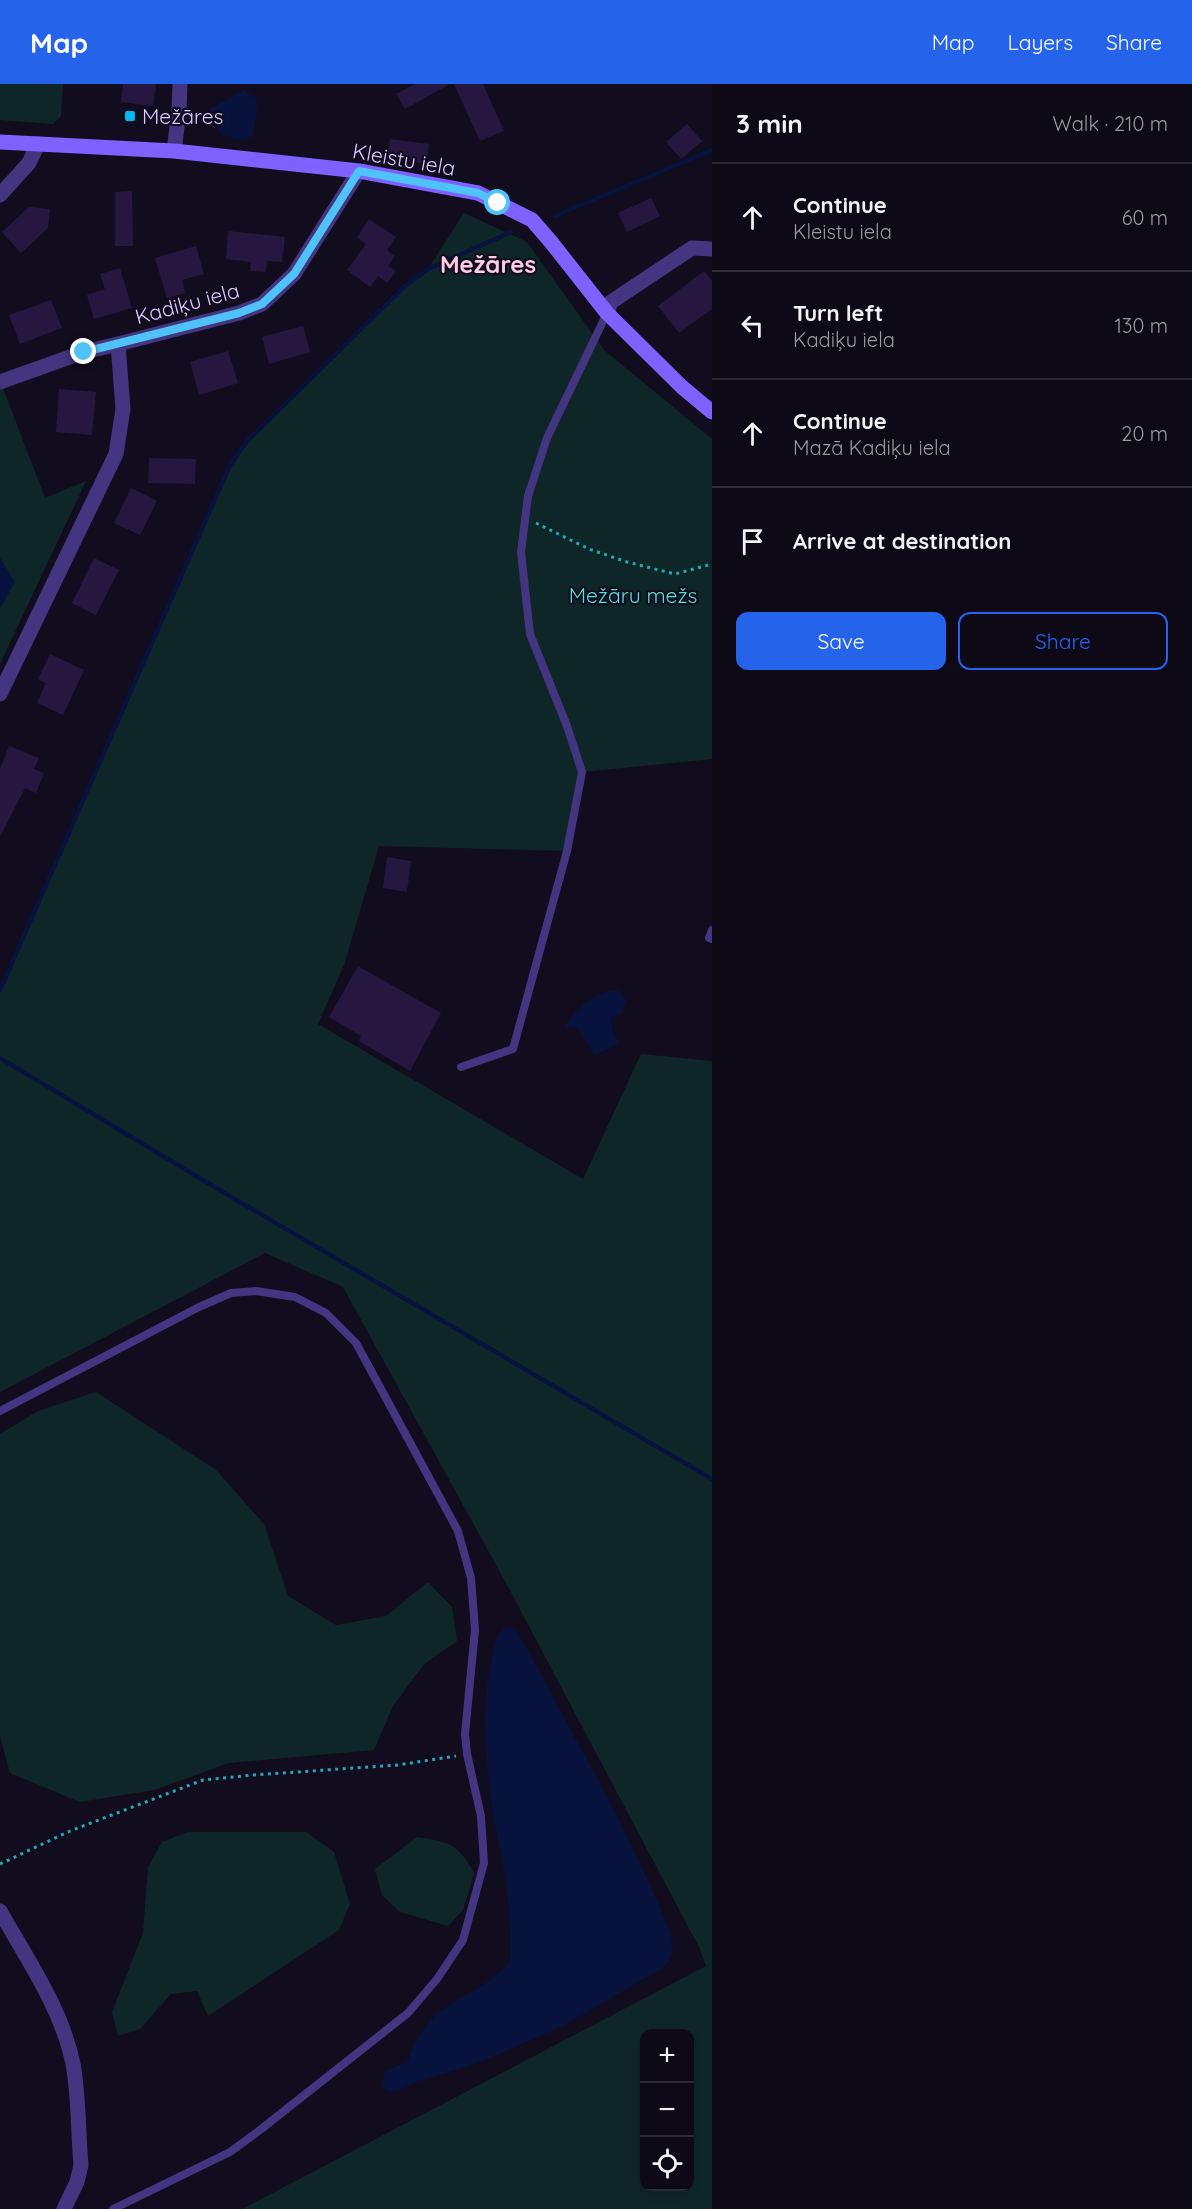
<!DOCTYPE html>
<html lang="en">
<head>
<meta charset="utf-8">
<style>
  body { margin:0; font-family:Quicksand,sans-serif; background:#171220; color:#f1f3f6 }
  .controls { position:absolute; right:18px; bottom:18px; display:grid; overflow:hidden; border-radius:12px; box-shadow:0 3px 9px #0003 }
  .controls button { width:54px; height:54px; display:grid; place-items:center; padding:0; border:0; border-bottom:2px solid #2e2a36; background:#0e0917; color:#f1f3f6; font:30px sans-serif }
  .stop { position:absolute; width:18px; height:18px; margin:-14px; border:4px solid #4fc3f7; border-radius:50%; background:#fff }
  .stop.end { background:#4fc3f7; border-color:#fff; box-shadow:0 2px 6px #0008 }
  .list { margin:0; padding:0; list-style:none }
  h2 { display:flex; justify-content:space-between; align-items:center; height:78px; margin:0; padding:0 24px; font-size:26px }
  h2 small { font-size:20px; font-weight:400; color:#9b9aa1 }
  .list li { display:grid; grid-template-columns:39px 1fr auto; gap:18px; align-items:center; box-sizing:border-box; height:108px; padding:0 24px; border-top:2px solid #2e2a36 }
  .list b { display:block; font-size:22px; white-space:nowrap }
  .list p { margin:0; font-size:20px; white-space:nowrap; color:#9b9aa1 }
  .list em { font-size:20px; font-style:normal; color:#9b9aa1 }
  .actions { display:flex; gap:12px; padding:18px 24px }
  .actions a { flex:1; padding:14px 0; border:2px solid #2563eb; border-radius:12px; text-align:center; font-size:21px; color:#2563eb }
  .actions .main { background:#2563eb; color:#fff }
  .icon { flex:none; width:33px; height:33px; fill:none; stroke:currentColor; stroke-width:2; stroke-linecap:round; stroke-linejoin:round }
  .map { position:relative; flex:none; width:712px; height:2125px; overflow:hidden }
  header { display:flex; align-items:center; gap:36px; box-sizing:border-box; height:84px; padding:0 30px; background:#2563eb; color:#fff }
  header strong { font-size:28px }
  nav { display:flex; gap:33px; margin-inline-start:auto; font-size:21px }
  main { display:flex }
  aside { flex:1; background:#0e0917 }
  .map>svg:first-child { display:block }
  .green { fill:#0f2629; fill-rule:evenodd }
  .water { fill:#07123d }
  .lines { fill:none; stroke-linecap:round; stroke-linejoin:round }
  .stream { stroke:#07123d; stroke-width:4.5 }
  .building { fill:#261741 }
  .path { stroke:#29a6b4; stroke-width:3; stroke-dasharray:3 4.5; stroke-linecap:butt }
  .lane { stroke:#443580; stroke-width:8 }
  .street { stroke:#443580; stroke-width:15 }
  .secondary { stroke:#7e61ff; stroke-width:15 }
  .route { stroke:#4fc3f7; stroke-width:8 }
  .poi-dot { fill:#00b6f5; stroke:#120c1f; stroke-width:2 }
  .labels { text-anchor:middle; dominant-baseline:central; stroke-width:4.5; stroke-linejoin:round; paint-order:stroke }
  .poi-label { font-size:21px; fill:#d8caff; stroke:#120c1f; text-anchor:start }
  .street-label { font-size:21px; fill:#d8caff; stroke:#120c1f }
  .park-label { font-size:21px; fill:#53e2d5; stroke:#120c1f }
  .quarter-label { font-size:24px; font-weight:bold; fill:#ffcce5; stroke:#120c1f }
</style>
</head>
<body>
<header>
<strong>Map</strong>
<nav><a>Map</a><a>Layers</a><a>Share</a></nav>
</header>
<main>
<div class="map">
<svg width="712" height="2125" viewBox="0 0 712 2125">
  <rect width="100%" height="100%" fill="#120c1f"/>
  <g class="green">
    <path d="M0,0h63l-2,32 -8,8 -53,-4z"/>
    <path d="M464,129l63,29 77,108 108,89v320l-130,13 -15,79 -188,-5 -35,119 -26,59 265,155 58,-125 71,7v1148h-470l464,-243 -6,-17 -194,-366 -163,-296 -78,-34 -265,139v-402l229,-523 17,-25 159,-156 23,-17zM644,1950h46v152h-46z"/>
    <path d="M3,304l42,110 41,-17 -86,183v-275z"/>
    <path d="M96,1308l120,78 48,54 24,72 48,29 50,-9 42,-34 24,25 5,34 -33,23 -31,42 -19,44 -145,13 -75,27 -74,12 -70,-29 -10,-37v-302l38,-23z"/>
    <path d="M188,1748h118l28,20 16,52 -11,26 -131,86 -11,-25 -26,3 -31,35 -22,7 -6,-24 31,-79 5,-66 14,-25z"/>
    <path d="M417,1753c33,5 41,7 57,36l-11,37 -15,16 -48,-14 -18,-17 -7,-26z"/>
  </g>
  <g class="water">
    <path d="M244,6l12,8 1,15 -5,24 -13,2 -18,-4 -12,-26z"/>
    <path d="M0,474l15,24 -15,26z"/>
    <path d="M618,906l8,10 -4,14 -11,4 2,13 6,13 -24,11 -18,-28 -13,1c12,-19 31,-37 54,-38z"/>
    <path d="M505,1544h6l8,6 98,181 45,96 9,25 2,13 -3,11 -9,9 -98,57 -73,32 -27,10 -42,12 -25,12 -8,-1 -6,-5 3,-15 22,-9c6,-17 14,-33 28,-46 18,-17 68,-37 75,-57 1,-6 0,-13 0,-19 0,-31 -4,-59 -10,-90 -12,-61 -22,-128 -9,-189 3,-12 4,-26 14,-33z"/>
  </g>
  <g class="lines">
    <g class="stream">
      <path d="M555,132l157,-66"/>
      <path d="M0,906l229,-523 17,-25 159,-156 23,-17 83,-37"/>
      <path d="M0,974l228,137 484,284"/>
    </g>
  </g>
  <g class="building">
    <path d="M123,0h33l-3,22 -32,-4z"/>
    <path d="M415,0h35l-45,25 -9,-15z"/>
    <path d="M454,0h29l21,47 -24,10z"/>
    <path d="M687,40l15,17 -21,18 -15,-17z"/>
    <path d="M390,55l39,5 -2,20 -40,-6z"/>
    <path d="M132,107l1,55h-18v-54z"/>
    <path d="M651,114l9,18 -33,16 -9,-19z"/>
    <path d="M29,123l21,2 -2,19 -27,25 -19,-21z"/>
    <path d="M369,135l27,18 -9,13 8,6 -7,10 8,5 -9,12 -9,-7 -8,11 -23,-17 19,-26 -9,-7z"/>
    <path d="M228,147l57,6 -3,25 -15,-1 -1,11 -16,-1 1,-9 -25,-3z"/>
    <path d="M196,162l8,28 -22,6 3,13 -18,5 -12,-40z"/>
    <path d="M120,184l12,40 -38,11 -7,-24 18,-6 -5,-15z"/>
    <path d="M704,187l8,10v28l-33,24 -21,-27z"/>
    <path d="M51,216l11,28 -42,16 -11,-29z"/>
    <path d="M303,242l7,26 -41,12 -7,-27z"/>
    <path d="M228,267l10,32 -39,12 -9,-33z"/>
    <path d="M59,305l37,3 -4,43 -36,-3z"/>
    <path d="M149,374l47,1 -1,25 -47,-1z"/>
    <path d="M131,404l26,13 -17,34 -26,-12z"/>
    <path d="M94,474l25,12 -23,45 -24,-12z"/>
    <path d="M50,570l34,16 -21,45 -26,-12 9,-20 -8,-4z"/>
    <path d="M9,662l30,12 -5,11 10,4 -8,20 -11,-5 -25,49v-68z"/>
    <path d="M387,773l24,4 -4,31 -24,-4z"/>
    <path d="M358,882l83,47 -31,58 -51,-30 2,-5 -32,-19z"/>
  </g>
  <g class="lines">
    <g class="path">
      <path d="M536,439l53,26 38,13 48,12 37,-10"/>
      <path d="M0,1780l70,-33 133,-51 50,-5 145,-10 58,-9"/>
    </g>
    <g class="lane">
      <path d="M712,846l-3,8 3,1"/>
      <path d="M461,983l52,-18 54,-198 15,-79 -15,-46 -37,-92 -9,-82 7,-56 19,-58 60,-125"/>
      <path d="M0,1327l199,-104 32,-14 25,-2 39,6 31,16 30,30 102,188 13,47 4,52 -10,104 2,20 14,62 3,47 -21,77 -26,39 -29,34 -148,117 -30,22 -117,57"/>
    </g>
    <g class="street">
      <path d="M174,67l5,-41 1,-26"/>
      <path d="M0,111l29,-32 9,-19"/>
      <path d="M607,229l4,-11 81,-54 20,1"/>
      <path d="M0,298l84,-30 34,-8"/>
      <path d="M0,610l116,-240 7,-45 -5,-65 121,-31 23,-9 32,-30 65,-103"/>
      <path d="M0,1827c27,48 62,98 73,153 6,33 5,68 8,101l-4,17 -13,27"/>
    </g>
    <path class="secondary" d="M0,58l174,9 185,20 119,22 54,27 19,22 56,71 75,74 30,25"/>
  </g>
  <g class="lines">
    <path class="route" d="M84,268l155,-39 23,-9 32,-30 65,-103 119,22 20,10"/>
  </g>
  <rect class="poi-dot" x="124" y="26" width="12" height="12" rx="3"/>
  <g class="labels">
    <g class="poi-label">
      <text x="142" y="32">Mežāres</text>
    </g>
    <g class="street-label">
      <text transform="translate(404 75) rotate(10)">Kleistu iela</text>
      <text transform="translate(187 219) rotate(-15)">Kadiķu iela</text>
    </g>
    <g class="park-label">
      <text x="633" y="511">Mežāru mežs</text>
    </g>
    <g class="quarter-label">
      <text x="488" y="180">Mežāres</text>
    </g>
  </g>
</svg>
<div class="controls">
<button>+</button>
<button>−</button>
<button><svg class="icon" aria-label="locate" viewBox="0 0 24 24"><circle cx="12" cy="12" r="6"/><path d="M12 2v4M12 18v4M2 12h4M18 12h4"/></svg></button>
</div>
<div class="stop" style="left:498px;top:119px"></div>
<div class="stop end" style="left:84px;top:268px"></div>
</div>
<aside>
<h2>3 min<small>Walk · 210 m</small></h2>
<ul class="list">
<li><svg class="icon" aria-label="ahead" viewBox="0 0 24 24"><path d="M12 20V5M6 11l6-6 6 6"/></svg><div><b>Continue</b><p>Kleistu iela</p></div><em>60 m</em></li>
<li><svg class="icon" aria-label="left" viewBox="0 0 24 24"><path d="M17 20v-9H6M10 6l-5 5 5 5"/></svg><div><b>Turn left</b><p>Kadiķu iela</p></div><em>130 m</em></li>
<li><svg class="icon" aria-label="ahead" viewBox="0 0 24 24"><path d="M12 20V5M6 11l6-6 6 6"/></svg><div><b>Continue</b><p>Mazā Kadiķu iela</p></div><em>20 m</em></li>
<li><svg class="icon" aria-label="arrive" viewBox="0 0 24 24"><path d="M6 21V4h12l-3 4 3 4H6"/></svg><div><b>Arrive at destination</b></div></li>
</ul>
<div class="actions"><a class="main">Save</a><a>Share</a></div>
</aside>
</main>
</body>
</html>
